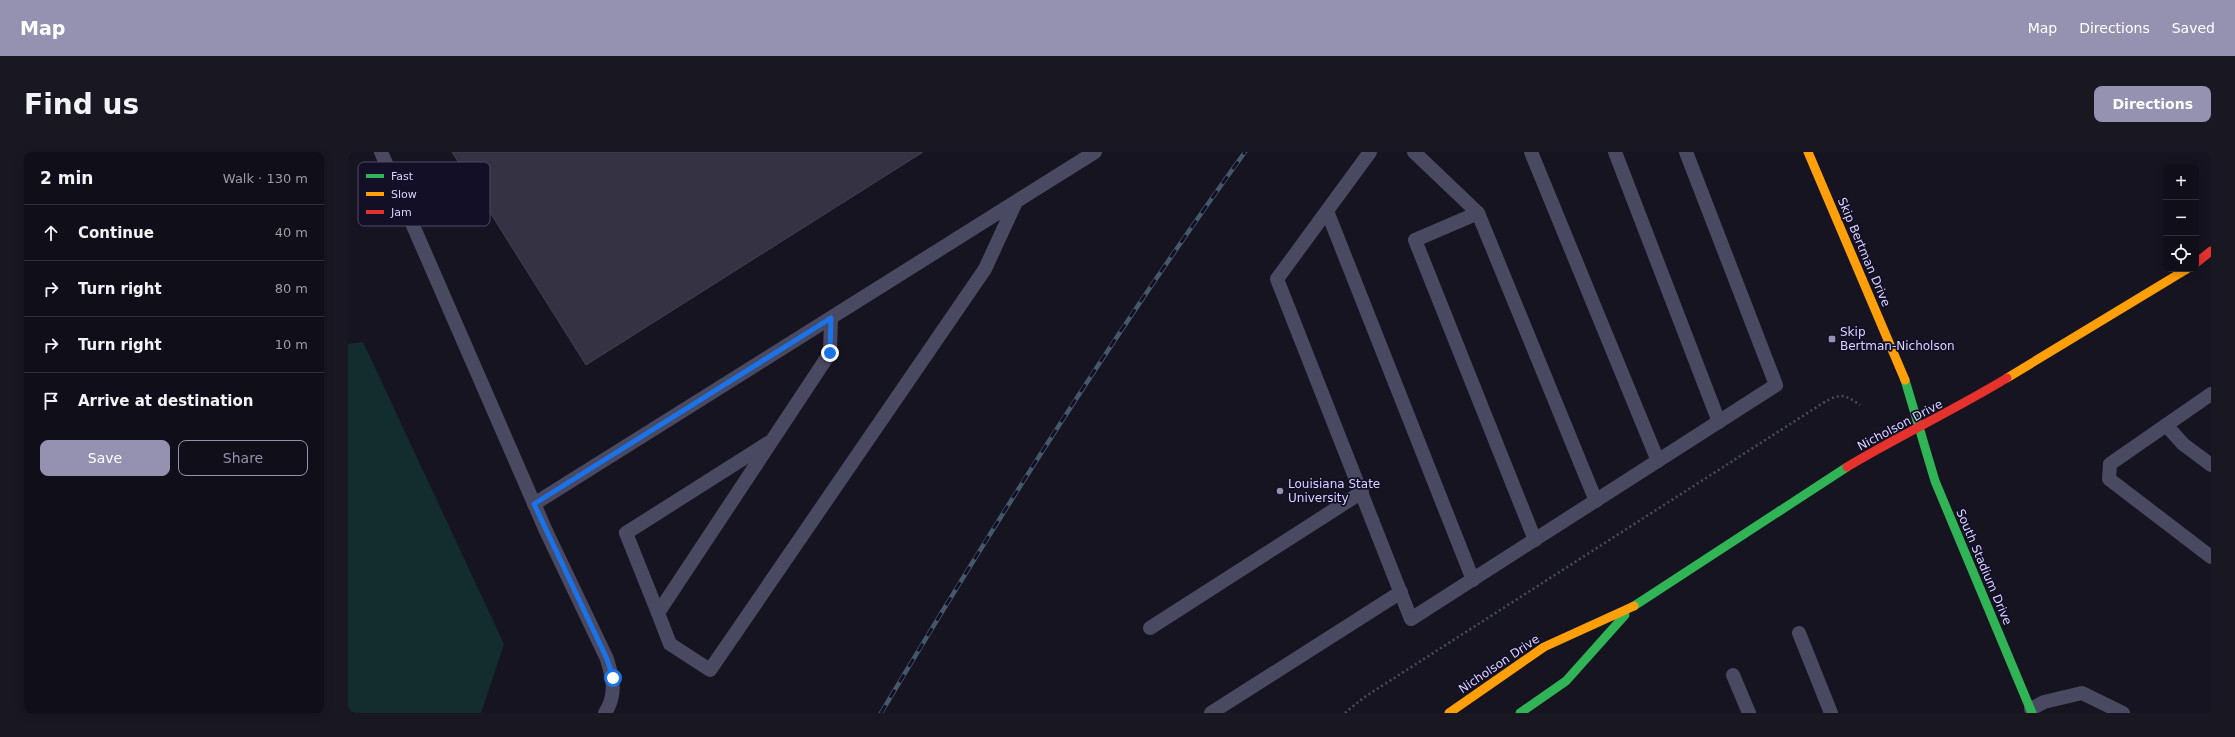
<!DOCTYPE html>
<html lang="en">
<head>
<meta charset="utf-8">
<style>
  body { margin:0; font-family:"DejaVu Sans",sans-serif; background:#191822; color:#f1f3f6 }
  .controls { position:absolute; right:12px; top:12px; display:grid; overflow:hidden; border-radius:8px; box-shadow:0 2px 10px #0003 }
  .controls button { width:36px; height:36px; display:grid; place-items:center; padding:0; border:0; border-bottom:1px solid #302f38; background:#100f19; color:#f1f3f6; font:20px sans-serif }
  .stop { position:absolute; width:12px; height:12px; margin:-9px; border:3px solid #1a73e8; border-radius:50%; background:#fff }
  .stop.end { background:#1a73e8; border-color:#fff; box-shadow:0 1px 4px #0008 }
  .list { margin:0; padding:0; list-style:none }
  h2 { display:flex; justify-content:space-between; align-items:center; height:52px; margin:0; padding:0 16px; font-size:17px }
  h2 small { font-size:13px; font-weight:400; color:#9c9ca2 }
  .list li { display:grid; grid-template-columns:26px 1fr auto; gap:12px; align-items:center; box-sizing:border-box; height:56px; padding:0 16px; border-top:1px solid #302f38 }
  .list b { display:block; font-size:15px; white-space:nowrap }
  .list em { font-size:13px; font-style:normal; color:#9c9ca2 }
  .actions { display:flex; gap:8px; padding:12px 16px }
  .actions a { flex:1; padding:9px 0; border:1px solid #9591b1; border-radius:8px; text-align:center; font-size:14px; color:#9591b1 }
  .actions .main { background:#9591b1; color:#fff }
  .icon { flex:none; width:22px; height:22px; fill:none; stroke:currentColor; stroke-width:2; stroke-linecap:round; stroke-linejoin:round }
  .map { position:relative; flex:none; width:1863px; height:561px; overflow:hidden; border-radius:8px }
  header { display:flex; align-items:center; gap:24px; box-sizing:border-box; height:56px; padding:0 20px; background:#9591b1; color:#fff }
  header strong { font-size:19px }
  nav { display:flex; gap:22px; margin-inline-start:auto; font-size:14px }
  .intro { display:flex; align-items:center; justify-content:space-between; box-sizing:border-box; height:96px; padding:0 24px }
  h1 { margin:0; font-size:28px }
  .button { padding:10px 18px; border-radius:8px; background:#9591b1; color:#fff; font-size:14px; font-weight:700 }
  main { display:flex; gap:24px; padding:0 24px }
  aside { flex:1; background:#100f19; border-radius:8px; box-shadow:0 2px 10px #0003 }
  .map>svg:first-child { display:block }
  .green { fill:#132c2d }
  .building { fill:#343243; stroke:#433f54 }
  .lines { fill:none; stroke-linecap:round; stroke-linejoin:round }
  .path { stroke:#44505f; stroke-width:2.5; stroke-dasharray:2 3; stroke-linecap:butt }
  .lane { stroke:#4a4962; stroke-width:14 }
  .fast { stroke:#30b455; stroke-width:9 }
  .slow { stroke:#ff9f0a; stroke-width:9 }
  .jam { stroke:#e5322d; stroke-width:9 }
  .rail-casing { stroke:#43596b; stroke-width:4.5 }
  .rail { stroke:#130f26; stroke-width:3; stroke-dasharray:9; stroke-linecap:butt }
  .route { stroke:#1a73e8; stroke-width:5 }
  .poi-dot { fill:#9591b1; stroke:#130f26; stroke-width:1.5 }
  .labels { text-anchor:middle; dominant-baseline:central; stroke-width:3.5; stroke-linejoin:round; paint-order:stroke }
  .street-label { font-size:12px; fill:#d9d4ff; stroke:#130f26 }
  .poi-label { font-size:12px; fill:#d9d4ff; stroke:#130f26; text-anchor:start }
  .key { fill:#130f26; stroke:#4e4a67; stroke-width:1 }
  .key-label { font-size:11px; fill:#d9d4ff }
</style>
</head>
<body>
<header>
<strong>Map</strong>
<nav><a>Map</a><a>Directions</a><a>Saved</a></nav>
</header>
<div class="intro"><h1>Find us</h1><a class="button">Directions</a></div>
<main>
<aside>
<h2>2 min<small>Walk · 130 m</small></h2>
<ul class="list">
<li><svg class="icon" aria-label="ahead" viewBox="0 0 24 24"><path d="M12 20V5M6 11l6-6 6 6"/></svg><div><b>Continue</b></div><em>40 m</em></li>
<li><svg class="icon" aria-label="right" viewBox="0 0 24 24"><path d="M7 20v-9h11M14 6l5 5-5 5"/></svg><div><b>Turn right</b></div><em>80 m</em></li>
<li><svg class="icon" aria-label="right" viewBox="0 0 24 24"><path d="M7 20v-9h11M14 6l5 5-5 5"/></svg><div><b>Turn right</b></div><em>10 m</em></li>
<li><svg class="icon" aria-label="arrive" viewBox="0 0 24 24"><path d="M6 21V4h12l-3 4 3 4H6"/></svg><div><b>Arrive at destination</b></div></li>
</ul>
<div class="actions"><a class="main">Save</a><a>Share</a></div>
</aside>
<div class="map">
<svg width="1863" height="561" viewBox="0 0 1863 561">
  <rect width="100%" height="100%" fill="#161421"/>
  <path class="green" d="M15,190l141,302 -23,69h-133v-369z"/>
  <path class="building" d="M104,0h471l-337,213z"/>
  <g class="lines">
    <path class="path" d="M997,561l18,-15 460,-295c17,-10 21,-9 37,2"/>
    <g class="lane">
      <path d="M33,0l165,379 61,128c6,20 10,35 -2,54"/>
      <path d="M1022,0l-93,127 134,340 365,-234 -90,-233"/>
      <path d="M1066,0l64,61"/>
      <path d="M1183,0l127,309"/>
      <path d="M1267,0l104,270"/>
      <path d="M979,59l146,369"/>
      <path d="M483,166l-1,35 -172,260 12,31 40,26 275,-401 30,-65"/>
      <path d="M1863,242l-101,70 -1,15 102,78"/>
      <path d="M1818,273l17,19 28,21"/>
      <path d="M186,352l561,-352"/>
      <path d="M1187,388l-120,-300 63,-27 118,288"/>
      <path d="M310,461l-32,-80 142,-90"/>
      <path d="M802,476l212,-136"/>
      <path d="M1451,481l32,80"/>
      <path d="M1385,523l16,38"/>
      <path d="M1683,557l13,-7 38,-9 41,20"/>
      <path d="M863,561l190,-121"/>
    </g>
    <g class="fast">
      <path d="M1557,228l30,101 97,232"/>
      <path d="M1286,454l213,-139"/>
      <path d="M1172,561l46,-32 59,-66"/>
    </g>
    <g class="slow">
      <path d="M1460,0l97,228"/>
      <path d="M1659,226l180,-109"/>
      <path d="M1101,561l95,-66 90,-41"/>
    </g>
    <g class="jam">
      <path d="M1848,111l15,-12"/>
      <path d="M1499,315c52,-31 107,-57 160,-89"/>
    </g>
    <defs>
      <path id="rail" d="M533,561c114,-191 233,-380 364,-561"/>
    </defs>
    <use href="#rail" class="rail-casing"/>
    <use href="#rail" class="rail"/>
  </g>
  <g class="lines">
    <path class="route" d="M265,526l-6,-19 -73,-155 297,-186 -1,35"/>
  </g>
  <g class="poi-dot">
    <rect x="1480" y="183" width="8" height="8" rx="2"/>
    <circle cx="932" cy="339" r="4"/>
  </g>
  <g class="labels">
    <g class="street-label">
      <text transform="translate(1516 100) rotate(67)">Skip Bertman Drive</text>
      <text transform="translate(1552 273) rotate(-28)">Nicholson Drive</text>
      <text transform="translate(1636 415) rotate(67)">South Stadium Drive</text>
      <text transform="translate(1151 512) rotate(-34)">Nicholson Drive</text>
    </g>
    <g class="poi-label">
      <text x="1492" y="180">Skip<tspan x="1492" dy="14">Bertman-Nicholson</tspan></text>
      <text x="940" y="332">Louisiana State<tspan x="940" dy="14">University</tspan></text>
    </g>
  </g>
  <rect x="10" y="10" width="132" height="64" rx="6" class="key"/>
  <rect x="18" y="22" width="18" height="4" fill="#30b455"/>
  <rect x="18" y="40" width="18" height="4" fill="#ff9f0a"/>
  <rect x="18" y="58" width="18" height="4" fill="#e5322d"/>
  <g class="key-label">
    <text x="43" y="28">Fast</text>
    <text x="43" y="46">Slow</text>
    <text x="43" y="64">Jam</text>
  </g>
</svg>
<div class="controls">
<button>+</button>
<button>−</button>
<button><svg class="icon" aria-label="locate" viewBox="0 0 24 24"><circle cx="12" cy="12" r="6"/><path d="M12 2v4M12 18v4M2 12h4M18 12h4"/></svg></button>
</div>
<div class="stop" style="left:265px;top:526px"></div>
<div class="stop end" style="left:482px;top:201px"></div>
</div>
</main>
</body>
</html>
